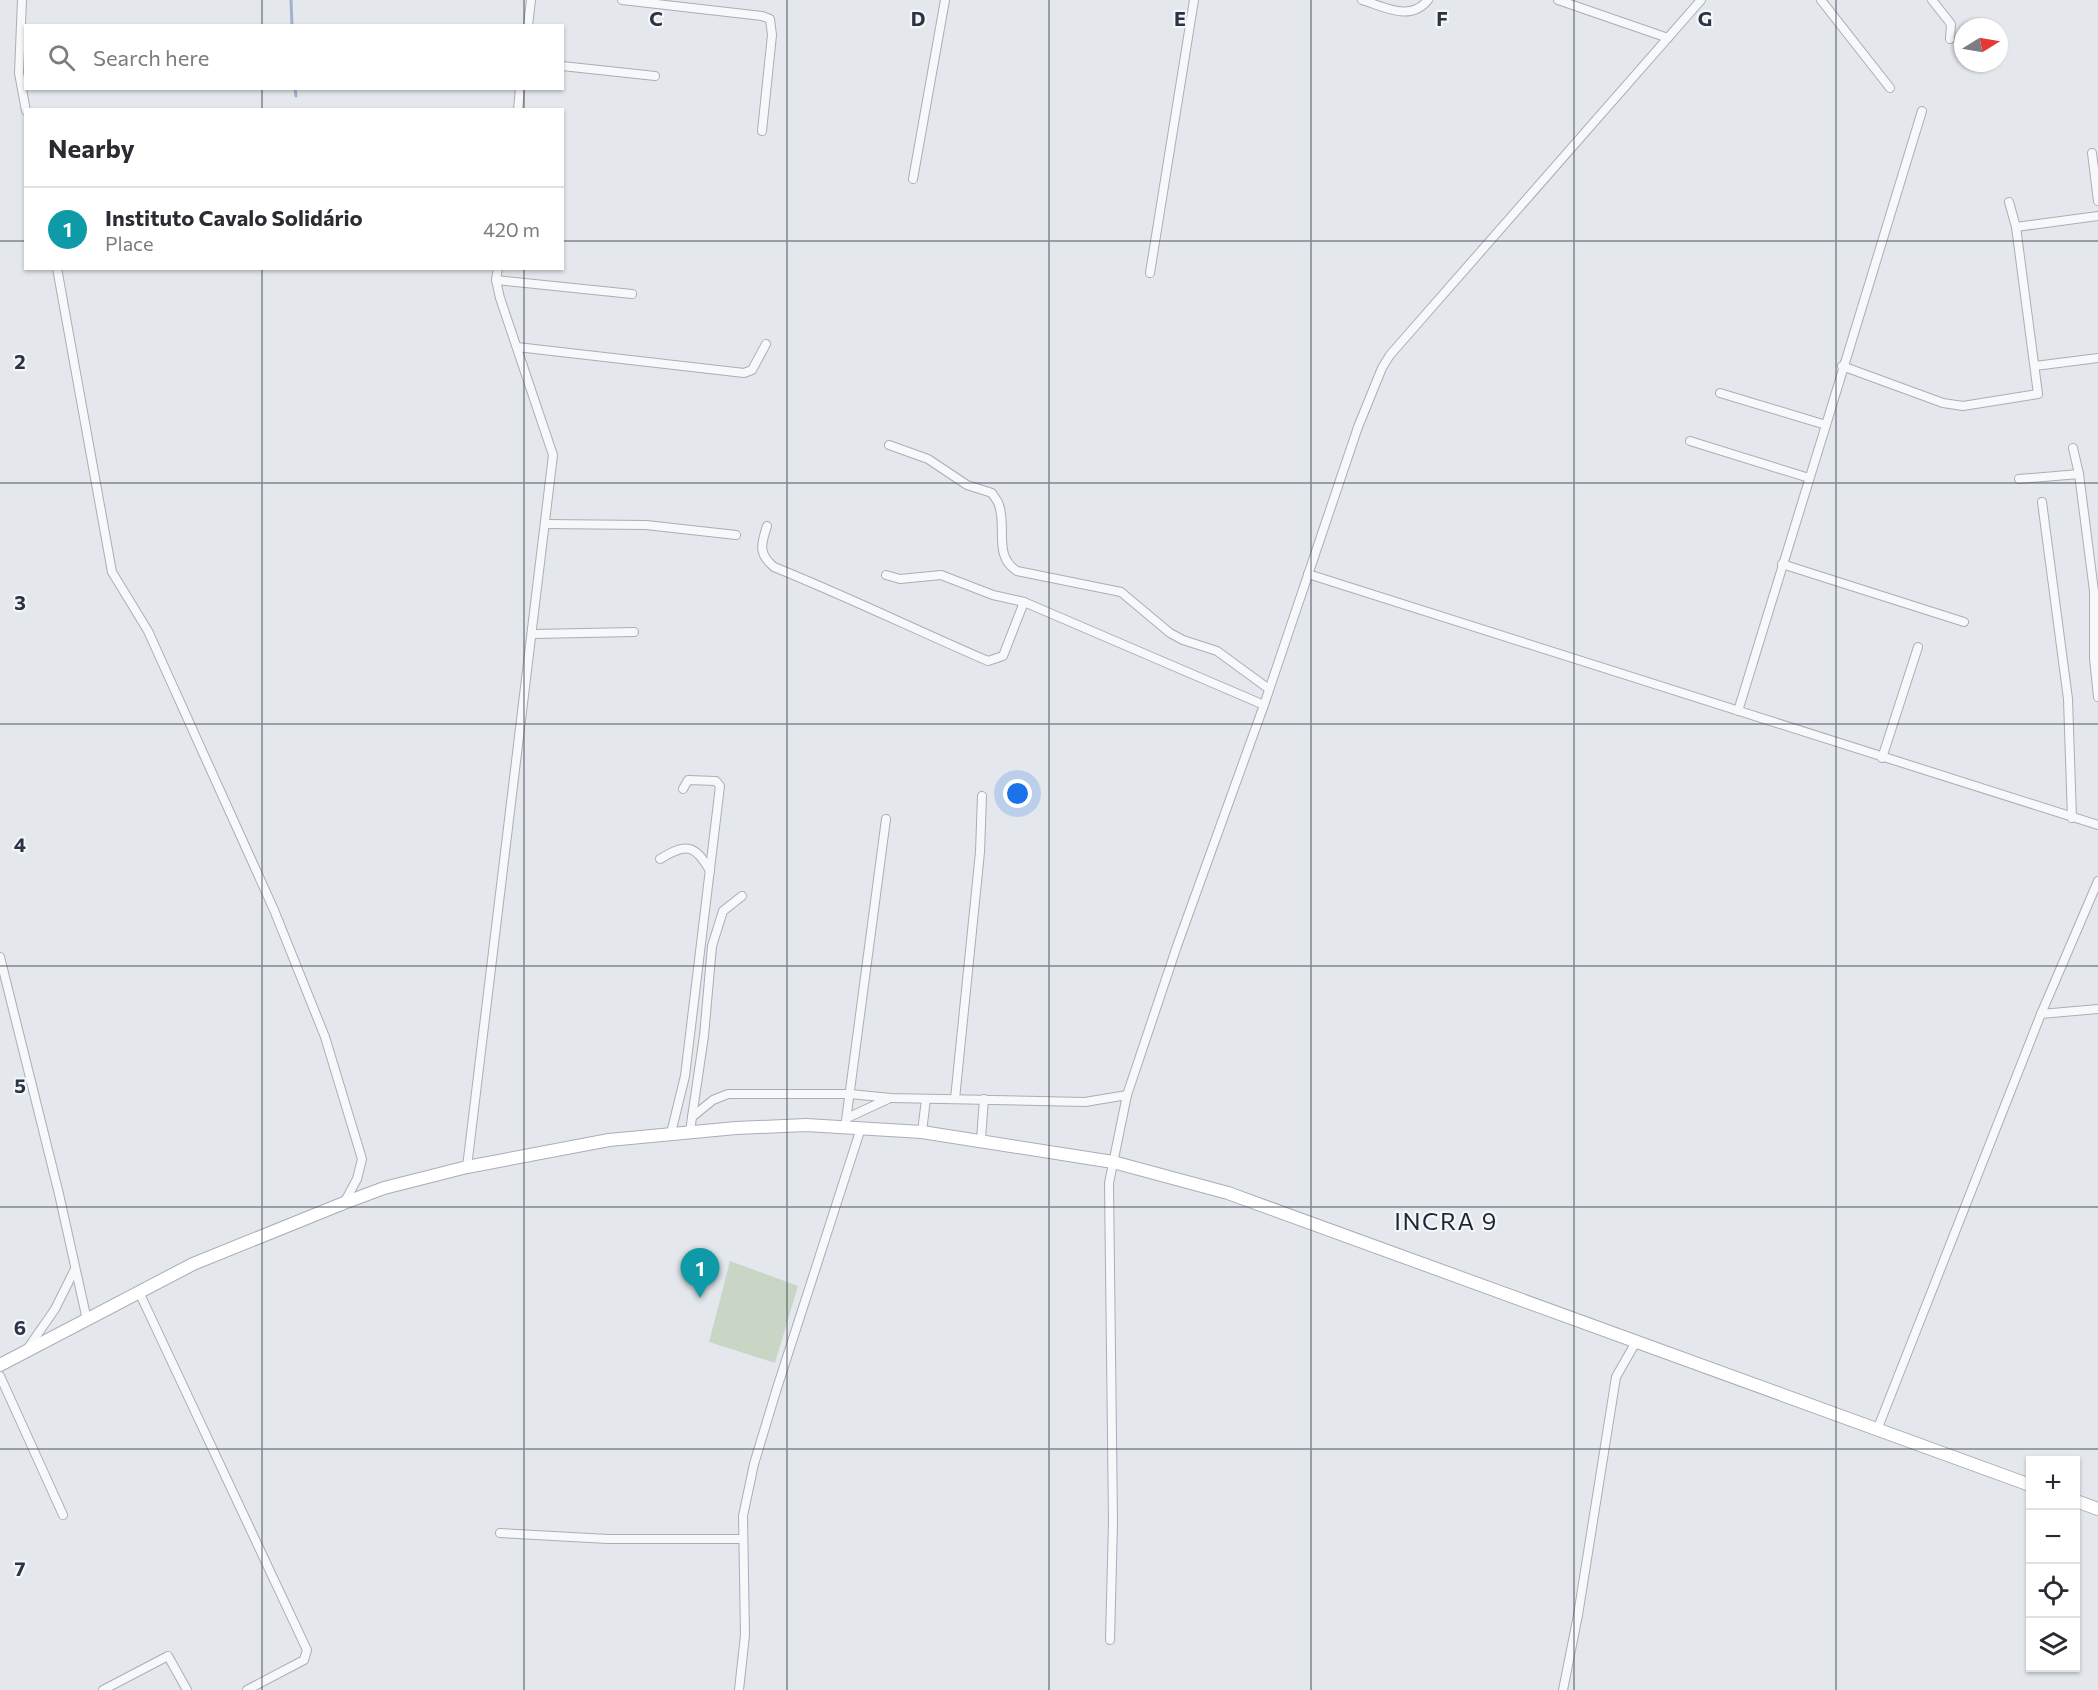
<!DOCTYPE html>
<html lang="en">
<head>
<meta charset="utf-8">
<style>
  body { margin:0; font-family:Commissioner,sans-serif; background:#f7f7f7; color:#2b2b33 }
  .controls { position:absolute; right:18px; bottom:18px; display:grid; overflow:hidden; border-radius:0px; box-shadow:0 2px 4px #0004 }
  .controls button { width:54px; height:54px; display:grid; place-items:center; padding:0; border:0; border-bottom:2px solid #e1e1e2; background:#fff; color:#2b2b33; font:30px sans-serif }
  .compass { position:absolute; left:1954px; top:18px; width:54px; height:54px; border-radius:50%; background:#fff; box-shadow:0 2px 4px #0004; rotate:79deg }
  .you { position:absolute; left:1018px; top:794px; width:21px; height:21px; margin:-15px; border:4px solid #fff; border-radius:50%; background:#1a73e8; box-shadow:0 0 0 9px #1a73e833 }
  .badge { display:grid; place-items:center; width:39px; height:39px; border-radius:50%; background:#d1495b; color:#fff; font-size:20px; font-weight:700 }
  .pin { position:absolute; translate:-50% -50px; filter:drop-shadow(0 2px 3px #0008) }
  .pin::after { content:''; position:absolute; top:32px; width:21px; height:18px; background:inherit; clip-path:polygon(0 0,100% 0,50% 100%) }
  .list { margin:0; padding:0; list-style:none }
  h2 { display:flex; justify-content:space-between; align-items:center; height:78px; margin:0; padding:0 24px; font-size:26px }
  h2 small { font-size:20px; font-weight:400; color:#7c7c81 }
  .list li { display:grid; grid-template-columns:39px 1fr auto; gap:18px; align-items:center; box-sizing:border-box; height:84px; padding:0 24px; border-top:2px solid #e1e1e2 }
  .list b { display:block; font-size:22px; white-space:nowrap }
  .list p { margin:0; font-size:20px; white-space:nowrap; color:#7c7c81 }
  .list em { font-size:20px; font-style:normal; color:#7c7c81 }
  .icon { flex:none; width:33px; height:33px; fill:none; stroke:currentColor; stroke-width:2; stroke-linecap:round; stroke-linejoin:round }
  .map { position:relative; flex:none; width:2098px; height:1690px; overflow:hidden }
  .search { position:absolute; background:#fff; box-shadow:0 2px 4px #0004; left:24px; top:24px; width:540px; height:66px; display:flex; align-items:center; gap:15px; box-sizing:border-box; padding:0 21px; border-radius:0px; color:#7c7c81; font-size:22px }
  .panel { position:absolute; background:#fff; box-shadow:0 2px 4px #0004; left:24px; top:108px; width:540px; height:162px; border-radius:0px }
  .map>svg:first-child { display:block }
  .pitch { fill:#c9d6c5 }
  .lines { fill:none; stroke-linecap:round; stroke-linejoin:round }
  .stream { stroke:#9fb4cc; stroke-width:3 }
  .street-casing { stroke:#a9aeb7; stroke-width:10 }
  .secondary-casing { stroke:#a9aeb7; stroke-width:14 }
  .street { stroke:#f7f8fa; stroke-width:8 }
  .secondary { stroke:#fff; stroke-width:12 }
  .grid { fill:none; stroke:#2b3445; stroke-width:1.5; stroke-opacity:0.55 }
  .labels { text-anchor:middle; dominant-baseline:central; stroke-width:4.5; stroke-linejoin:round; paint-order:stroke }
  .neighbourhood-label { font-size:24px; letter-spacing:1.5px; fill:#1d2536; stroke:#f4f6f9 }
  .grid-label { font-size:20px; text-anchor:middle; font-weight:bold; fill:#2b3445; stroke:#f4f6f9; stroke-width:4.5; stroke-linejoin:round; paint-order:stroke }
</style>
</head>
<body>
<div class="map">
<svg width="2098" height="1690" viewBox="0 0 2098 1690">
  <rect width="100%" height="100%" fill="#e4e7ec"/>
  <path class="pitch" d="M730,1261l68,25 -23,77 -66,-21z"/>
  <g class="lines">
    <g class="stream">
      <path d="M291,0l1,26"/>
      <path d="M295,88l1,8"/>
    </g>
    <defs>
      <g id="street">
        <path d="M22,0l-3,73 7,38"/>
        <path d="M622,0l140,16 8,3 2,16 -10,96"/>
        <path d="M1362,0c23,7 48,22 66,0"/>
        <path d="M1558,0l110,38"/>
        <path d="M1821,0l69,88"/>
        <path d="M1932,0l19,24 -1,15"/>
        <path d="M528,26l3,-26"/>
        <path d="M562,66l93,10"/>
        <path d="M518,110l2,-22"/>
        <path d="M2092,153l6,48"/>
        <path d="M913,179l32,-179"/>
        <path d="M2016,227l82,-11"/>
        <path d="M57,268l55,304 36,59 126,279 51,127 37,122 -5,20 -13,24"/>
        <path d="M1150,273l44,-273"/>
        <path d="M496,280l136,14"/>
        <path d="M517,347l227,26 8,-3 14,-26"/>
        <path d="M1842,366l101,37 20,3 75,-12 -22,-167 -7,-25"/>
        <path d="M2035,366l63,-8"/>
        <path d="M1720,393l106,32 -88,286"/>
        <path d="M1826,425l96,-314"/>
        <path d="M1690,441l119,37"/>
        <path d="M889,445l39,14 39,26 25,8c2,4 6,8 7,12 8,23 -6,51 18,66l104,21 49,41 13,7 34,11 52,38"/>
        <path d="M2073,448l6,26"/>
        <path d="M2019,479l60,-5 15,117v67l4,39"/>
        <path d="M2042,502l26,197 4,119"/>
        <path d="M546,524l100,1 90,10"/>
        <path d="M767,526c-6,18 -9,28 7,41 72,29 142,63 214,94l15,-5 21,-54"/>
        <path d="M1782,564l182,58"/>
        <path d="M1308,574l790,251"/>
        <path d="M886,575l14,4 41,-4 52,20 31,7 240,103"/>
        <path d="M533,634l101,-2"/>
        <path d="M1882,758l36,-111"/>
        <path d="M660,859c26,-16 35,-15 50,12"/>
        <path d="M0,957l59,237 28,126"/>
        <path d="M2041,1014l57,-5"/>
        <path d="M955,1099l25,-247 2,-56"/>
        <path d="M692,1117l12,-81 8,-90 11,-35 19,-15"/>
        <path d="M847,1118l41,-19"/>
        <path d="M845,1128l41,-309"/>
        <path d="M690,1132l2,-15 21,-17 15,-6h122l41,4 194,4 42,-7"/>
        <path d="M922,1132l4,-33"/>
        <path d="M671,1133l14,-57 35,-290 -4,-5 -28,-1 -5,9"/>
        <path d="M981,1139l3,-40"/>
        <path d="M467,1167l86,-712 -53,-157 -4,-18 2,-12"/>
        <path d="M139,1292l168,358 -3,10 -57,30"/>
        <path d="M28,1348l27,-39 20,-40"/>
        <path d="M0,1376l63,139"/>
        <path d="M1877,1430l164,-416 57,-133"/>
        <path d="M500,1533l108,6h133"/>
        <path d="M1110,1640l3,-118 -4,-339 18,-88 50,-149 87,-241 94,-278 24,-59 8,-13 311,-355"/>
        <path d="M103,1690l65,-34 19,34"/>
        <path d="M739,1690l6,-55 -2,-119 11,-52 23,-76 84,-260"/>
        <path d="M1563,1690l15,-75 38,-238 21,-37"/>
      </g>
      <g id="secondary">
        <path d="M0,1365l193,-101 151,-61 40,-15 83,-21 142,-27 127,-12 70,-3 116,7 191,30 115,31 802,292"/>
        <path d="M2076,1501l22,8"/>
      </g>
    </defs>
    <use href="#street" class="street-casing"/>
    <use href="#secondary" class="secondary-casing"/>
    <use href="#street" class="street"/>
    <use href="#secondary" class="secondary"/>
  </g>
  <path class="grid" d="M262,0v26M524,0v26M787,0v1690M1049,0v1690M1311,0v1690M1574,0v1690M1836,0v1690M262,88v22M524,88v22M0,241h26M562,241h1536M262,268v1422M524,268v1422M0,483h2098M0,724h2098M0,966h2098M0,1207h2098M0,1449h2098"/>
  <g class="labels">
    <g class="neighbourhood-label">
      <text x="1446" y="1220">INCRA 9</text>
    </g>
  </g>
  <g class="grid-label">
    <text x="656" y="26">C</text>
    <text x="918" y="26">D</text>
    <text x="1180" y="26">E</text>
    <text x="1442" y="26">F</text>
    <text x="1705" y="26">G</text>
    <text x="20" y="369">2</text>
    <text x="20" y="610">3</text>
    <text x="20" y="852">4</text>
    <text x="20" y="1093">5</text>
    <text x="20" y="1335">6</text>
    <text x="20" y="1576">7</text>
  </g>
</svg>
<div class="controls">
<button>+</button>
<button>−</button>
<button><svg class="icon" aria-label="locate" viewBox="0 0 24 24"><circle cx="12" cy="12" r="6"/><path d="M12 2v4M12 18v4M2 12h4M18 12h4"/></svg></button>
<button><svg class="icon" aria-label="layers" viewBox="0 0 24 24"><path d="M12 4l9 5-9 5-9-5zM3 14l9 5 9-5"/></svg></button>
</div>
<svg class="compass" viewBox="-18 -18 36 36"><path d="M0-13l5 13h-10z" fill="#e53935"/><path d="M0 13l5-13h-10z" fill="#7c7c81"/></svg>
<div class="you"></div>
<div class="pin badge" style="left:700px;top:1298px;background:#0f9aa8">1</div>
<div class="search"><svg class="icon" aria-label="search" viewBox="0 0 24 24"><circle cx="10" cy="10" r="6"/><path d="M15 15l6 6"/></svg>Search here</div>
<section class="panel">
<h2>Nearby<small></small></h2>
<ul class="list">
<li><span class="badge" style="background:#0f9aa8">1</span><div><b>Instituto Cavalo Solidário</b><p>Place</p></div><em>420 m</em></li>
</ul>
</section>
</div>
</body>
</html>
